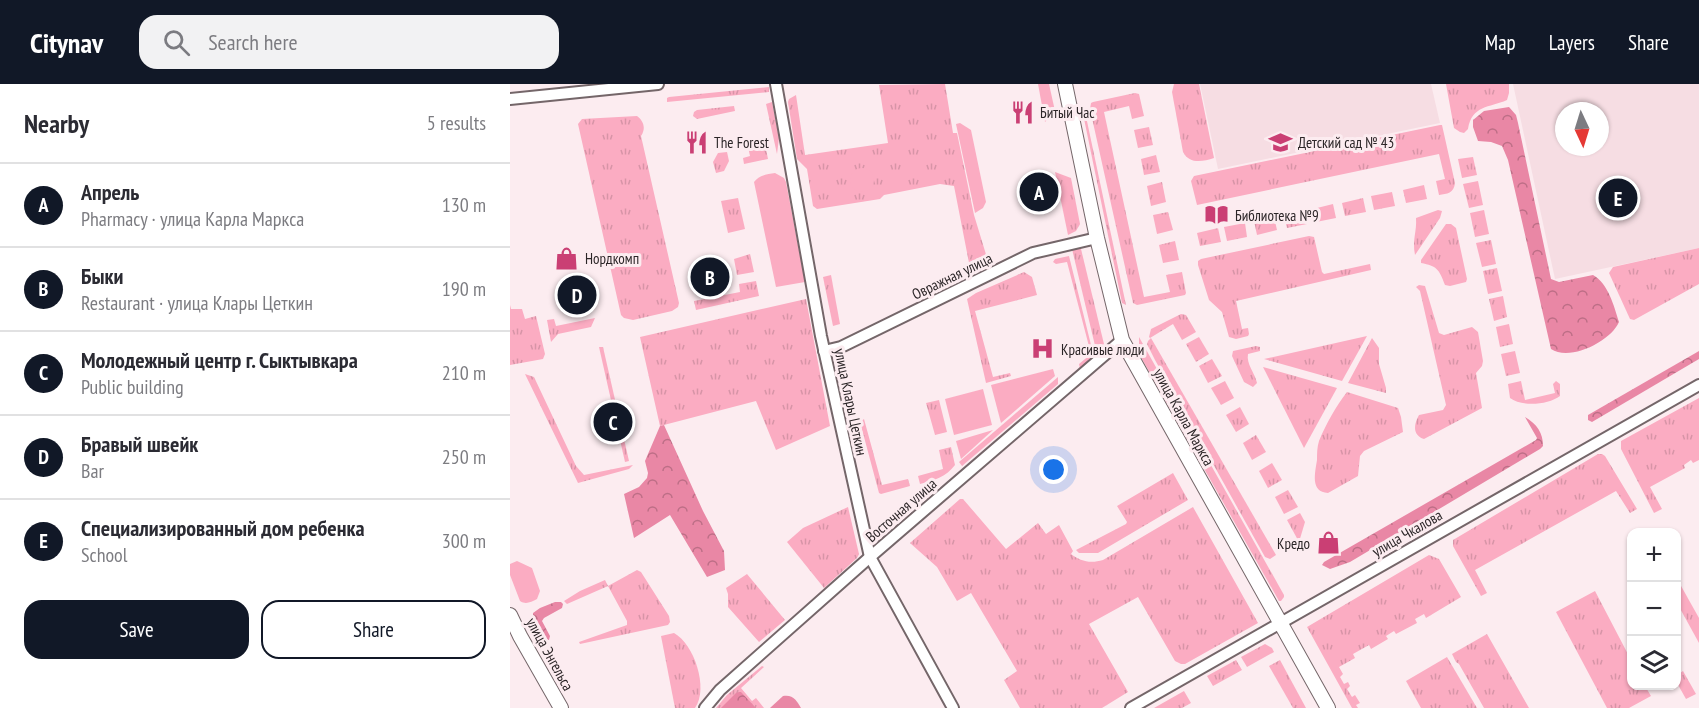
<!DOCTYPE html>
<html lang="en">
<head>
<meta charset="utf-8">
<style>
  body { margin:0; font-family:"PT Sans Narrow",sans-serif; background:#f2f2f3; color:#2b2b33 }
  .controls { position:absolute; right:18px; bottom:18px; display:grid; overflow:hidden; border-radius:12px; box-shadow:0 2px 4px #0004 }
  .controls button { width:54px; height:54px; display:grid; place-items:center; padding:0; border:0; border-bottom:2px solid #e1e1e2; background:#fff; color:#2b2b33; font:30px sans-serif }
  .compass { position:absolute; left:1045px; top:18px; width:54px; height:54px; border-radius:50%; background:#fff; box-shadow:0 2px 4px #0004; rotate:176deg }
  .you { position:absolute; left:544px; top:386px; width:21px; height:21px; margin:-15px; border:4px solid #fff; border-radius:50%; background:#1a73e8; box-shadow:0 0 0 9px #1a73e833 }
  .badge { display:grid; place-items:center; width:39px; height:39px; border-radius:50%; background:#111827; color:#fff; font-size:20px; font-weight:700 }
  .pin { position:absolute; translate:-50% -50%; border:3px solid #fff; box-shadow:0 2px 6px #0006 }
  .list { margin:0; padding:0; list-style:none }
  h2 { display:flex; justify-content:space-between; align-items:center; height:78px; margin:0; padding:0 24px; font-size:26px }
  h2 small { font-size:20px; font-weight:400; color:#7c7c81 }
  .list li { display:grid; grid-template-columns:39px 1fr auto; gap:18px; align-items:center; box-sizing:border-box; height:84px; padding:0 24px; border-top:2px solid #e1e1e2 }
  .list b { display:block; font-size:22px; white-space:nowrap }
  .list p { margin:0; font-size:20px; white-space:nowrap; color:#7c7c81 }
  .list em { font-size:20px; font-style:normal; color:#7c7c81 }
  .actions { display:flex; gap:12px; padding:18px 24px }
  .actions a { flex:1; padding:14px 0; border:2px solid #111827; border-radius:18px; text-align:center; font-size:21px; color:#111827 }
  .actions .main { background:#111827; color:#fff }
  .icon { flex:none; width:33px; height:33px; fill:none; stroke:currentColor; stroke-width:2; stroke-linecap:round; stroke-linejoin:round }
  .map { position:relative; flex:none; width:1189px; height:624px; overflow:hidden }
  header { display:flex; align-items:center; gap:36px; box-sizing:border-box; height:84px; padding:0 30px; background:#111827; color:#fff }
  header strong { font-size:28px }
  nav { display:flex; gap:33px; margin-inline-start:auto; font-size:21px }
  .search { width:420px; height:54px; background:#f2f2f3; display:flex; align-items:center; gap:15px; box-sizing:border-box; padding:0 21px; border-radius:18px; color:#7c7c81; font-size:22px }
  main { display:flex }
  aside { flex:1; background:#fff }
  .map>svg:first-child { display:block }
  .built { fill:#f6dde3; fill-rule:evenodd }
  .grass { fill:url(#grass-tufts) }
  .forest { fill:url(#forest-crowns) }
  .park { fill:#fbacc2 }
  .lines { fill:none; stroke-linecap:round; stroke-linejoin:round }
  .minor-casing { stroke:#746669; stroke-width:14 }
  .tertiary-casing { stroke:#746669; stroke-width:16 }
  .minor { stroke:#fff; stroke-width:10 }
  .tertiary { stroke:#fff; stroke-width:14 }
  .labels { text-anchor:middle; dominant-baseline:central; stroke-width:6; stroke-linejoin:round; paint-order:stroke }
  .poi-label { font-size:15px; fill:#2b2527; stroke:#fcecf0; text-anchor:start }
  .street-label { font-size:15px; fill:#2b2527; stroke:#fcecf0 }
</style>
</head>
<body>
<header>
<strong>Citynav</strong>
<div class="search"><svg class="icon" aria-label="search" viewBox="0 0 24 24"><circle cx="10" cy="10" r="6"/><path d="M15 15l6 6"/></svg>Search here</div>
<nav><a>Map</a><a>Layers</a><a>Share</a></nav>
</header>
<main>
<aside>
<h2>Nearby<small>5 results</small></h2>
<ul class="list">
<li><span class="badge">A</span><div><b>Апрель</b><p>Pharmacy · улица Карла Маркса</p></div><em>130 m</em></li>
<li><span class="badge">B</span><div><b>Быки</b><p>Restaurant · улица Клары Цеткин</p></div><em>190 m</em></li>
<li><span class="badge">C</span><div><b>Молодежный центр г. Сыктывкара</b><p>Public building</p></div><em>210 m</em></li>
<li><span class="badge">D</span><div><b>Бравый швейк</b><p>Bar</p></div><em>250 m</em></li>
<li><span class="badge">E</span><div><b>Специализированный дом ребенка</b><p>School</p></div><em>300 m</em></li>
</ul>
<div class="actions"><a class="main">Save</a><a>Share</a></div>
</aside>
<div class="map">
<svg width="1189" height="624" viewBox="0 0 1189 624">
  <defs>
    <pattern id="grass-tufts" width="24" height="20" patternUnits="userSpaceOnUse" patternTransform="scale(1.5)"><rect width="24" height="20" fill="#fbacc2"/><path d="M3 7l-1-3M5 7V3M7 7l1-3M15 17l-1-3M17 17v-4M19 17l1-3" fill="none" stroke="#d794a7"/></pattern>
    <pattern id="forest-crowns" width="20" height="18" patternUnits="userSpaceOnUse" patternTransform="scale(1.5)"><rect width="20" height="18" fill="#e987a5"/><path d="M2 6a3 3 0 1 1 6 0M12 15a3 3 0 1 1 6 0" fill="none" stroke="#bd6e86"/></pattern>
  </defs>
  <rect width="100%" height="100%" fill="#fcecf0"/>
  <g class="built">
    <path d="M690,0h231l9,39 -222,46z"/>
    <path d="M1003,0h186v164l-144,31zM1054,27h36v36h-36z"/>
  </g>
  <g class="grass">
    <path d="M435,0l8,49h4l17,82 14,46 5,-2 1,3 -4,6 -15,7 -4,-2 -17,-87 -14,-2 -56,11 -4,4 -63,10 -4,-3 -6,-37 -10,-10 -9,-57 1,-3 7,-4 9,60 83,-12 -9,-58z"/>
    <path d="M528,0h11l6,27 -10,11z"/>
    <path d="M664,0h25l15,74c-12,4 -25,6 -31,-6l-11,-60z"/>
    <path d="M936,0h63v9l-2,7c-18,8 -35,5 -39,29l-4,4 -4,-1 -6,-4z"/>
    <path d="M259,3v5l-102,10v-4l2,-1z"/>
    <path d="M625,9l4,1 5,22 -12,3 -3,-13 -25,6 40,185 26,-5 -4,-17 16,-3 4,21 -1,2 -48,10 -4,-2 -43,-194 1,-6 2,-1z"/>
    <path d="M262,18l7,36 -2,16 -11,-50z"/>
    <path d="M224,22l1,5 -38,8 -4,-3 1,-4 3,-2z"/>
    <path d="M574,23l42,198 -4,-2 -40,-194z"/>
    <path d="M127,32c7,5 9,13 4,20l38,167 -1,4 -6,4 -39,9 -9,-2 -3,-3 -43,-191 4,-5z"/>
    <path d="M930,41h2l13,58c-1,10 -8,11 -16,12l-3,-14 9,-2 -6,-25 -242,51 -6,-24 3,-5z"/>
    <path d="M639,43l4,18 -15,3 -4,-18z"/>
    <path d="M255,60l3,15 -24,5 -1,-6 7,-2 -2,-9z"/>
    <path d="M217,68l2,9 -5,10 -8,2 -3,-11 5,-9z"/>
    <path d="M646,71l4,17 -16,3 -3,-16z"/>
    <path d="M963,73l4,18 -15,3 -4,-19z"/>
    <path d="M545,88l16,6 9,46 -4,7 -8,4z"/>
    <path d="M968,97l5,24 -14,3 -6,-24z"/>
    <path d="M652,98l4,20 -15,4 -4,-20z"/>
    <path d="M914,101l3,14 -21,4 -3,-13z"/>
    <path d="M882,108l3,14 -21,4 -3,-14z"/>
    <path d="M228,114l7,31 -17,4 -7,-32z"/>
    <path d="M853,114l3,14 -21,4 -3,-13z"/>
    <path d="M823,120l3,14 -20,4 -3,-13z"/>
    <path d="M928,126l4,1 -2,7 -25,37c-3,-16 2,-23 1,-37z"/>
    <path d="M974,126l5,24 -14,3 -5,-24z"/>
    <path d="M794,127l3,13 -20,4 -3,-13z"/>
    <path d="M658,128l5,18 -16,4 -4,-19z"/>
    <path d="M764,133l3,13 -20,5 -3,-14z"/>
    <path d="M735,139l2,14 -20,4 -3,-14z"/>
    <path d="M936,140h5l5,4 11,51 -1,3 -16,4 -5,-1c-6,-16 -8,-19 -24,-22v-3z"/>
    <path d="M708,144l3,14 -21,4 -3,-13z"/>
    <path d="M799,152l5,1 8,35 2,2 46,-10 1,6 -135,31 6,28 6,-1 1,6 -1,2 -12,3 -7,-2 -7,-25 -13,-12 -11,-35v-4l3,-2z"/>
    <path d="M981,156l5,24 -14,3 -6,-24z"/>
    <path d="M665,157l4,19 -16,3 -4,-18z"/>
    <path d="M568,164l3,1 23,95 -3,7 -4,3 -25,-105z"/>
    <path d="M1189,164v36l-65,36 -4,-1 -21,-46 4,-6z"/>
    <path d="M240,170l4,18 -17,3 -3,-16z"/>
    <path d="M559,172l25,101 -14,12 -1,-5 12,-10 -24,-92 -11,2 -3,-2 2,-3z"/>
    <path d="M987,184l5,23 -14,3 -5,-23z"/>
    <path d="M514,188l8,5 5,18 -62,16 18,66 17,-4 1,3 -25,7 -19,-84 9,-6z"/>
    <path d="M321,191l9,49 -7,2 -10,-49z"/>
    <path d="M246,197l3,15 -63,14 -2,-9 46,-9 -1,-8z"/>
    <path d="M909,201l6,1 14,47 5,2 28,-8 6,5 5,29 -1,5 -6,7 6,35 -58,31c-12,-4 -10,-15 -5,-24l24,-5 3,-5 -26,-114 -4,-4z"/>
    <path d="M993,212l4,21 -13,4 -5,-22z"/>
    <path d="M296,215l24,127 -54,24 -20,-49 -96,25 -20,-89z"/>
    <path d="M0,221l1,4h11l3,10 11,-3 9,38 -2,5 -33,6z"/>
    <path d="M671,230l5,1 10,17 -14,8 -9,-16 -23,14 -1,-1 2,-8z"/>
    <path d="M85,234l-4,9 -33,7 -7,8 -4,-22 7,-1 2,7z"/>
    <path d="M999,240l4,20 -13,3 -4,-20z"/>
    <path d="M857,252l-25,45 -78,-22z"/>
    <path d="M629,253l145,258v2l-3,4h-2l-137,-242 -3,-10z"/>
    <path d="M689,253l10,17 -13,8 -10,-18z"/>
    <path d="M641,254l125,217 -6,4 -5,-2 -110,-197 -8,-16 1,-3z"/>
    <path d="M862,254l7,10v16l7,24v5l-38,-10z"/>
    <path d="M746,262l4,1v4l-12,3c-2,10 7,19 9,29l-4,4 -9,-5 -12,-26 1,-5z"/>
    <path d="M89,263h4l26,114 -4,1z"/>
    <path d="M1005,267l5,22 -14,3 -5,-22z"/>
    <path d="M702,275l10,17 -14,7 -9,-17z"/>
    <path d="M753,283l74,21 -33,60z"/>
    <path d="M15,290l9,3 42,89 8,9 49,-10 -4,4 -51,14z"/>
    <path d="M548,293v7l-96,82 -3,-4z"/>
    <path d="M715,297l9,17 -13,7 -10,-17z"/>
    <path d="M1011,297l4,19 30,-7 -2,-9 3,-3 4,3v12c-12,9 -38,11 -50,2l-2,-14z"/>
    <path d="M837,308l51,16 3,9 2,15 -39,19 -4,5 -2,20 -30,17c-18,-1 -13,-20 -11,-33 0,-6 0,-13 2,-19 7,-17 17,-35 28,-49z"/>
    <path d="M1189,314v62l-6,3 -2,-3 -7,5 1,3 -35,19 12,22 -8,4 -33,-64v-8z"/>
    <path d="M429,316l8,32 -12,3 -9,-32z"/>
    <path d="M730,323l9,17 -13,8 -10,-17z"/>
    <path d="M354,335l18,66 26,-6 2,7 -29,8 -2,-1 -19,-71z"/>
    <path d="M746,351l10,17 -14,8 -9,-17z"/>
    <path d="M441,363l4,18c-9,12 -20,15 -35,19l-2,-8 25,-7 -4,-19z"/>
    <path d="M1088,370h4l3,2 32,53 -7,4 -14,-22 -141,79 12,23 -6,3 -28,-50v-6z"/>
    <path d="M762,379l10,17 -14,8 -9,-17z"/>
    <path d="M663,389l15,27 -90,53h-19l-3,-3 50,-26 1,-2 -10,-16z"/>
    <path d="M778,406l10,17 -14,7 -9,-17z"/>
    <path d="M450,415h3l43,50 32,-26 8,11 13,-9 14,26 -2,3c9,7 19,10 32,6l90,-53 65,116 -73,41h-4l-6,-3 -37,-64 -49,27 39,68 -26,16h-82l-16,-28 13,-9 -46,-78 -14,8 -20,-34 -27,-24z"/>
    <path d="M338,423l11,47 -2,4 -33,30 -37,-46 16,-14z"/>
    <path d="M790,429l5,9 -6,20 -12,-22z"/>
    <path d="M919,471l10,4 22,38 -35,21 -2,-4 -9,5 2,4 -21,11 -2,-3 -8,5 2,3 -17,10 -2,-4 -16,9 2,4 -16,9 4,7 -3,3 4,7 4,-2 2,4 -3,3 5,8 3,-2 5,8 -4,2 2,3h-6l-45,-81z"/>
    <path d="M127,486l4,2 28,44 1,6 -2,3 -88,19 -1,-2 48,-17v-4l-19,-35 -41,18 -3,-3 16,-10 25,-11 3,6z"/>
    <path d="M237,490l38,46 -26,22 -31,-35v-13l-2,-6z"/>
    <path d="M1166,493l23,41v25l-22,-40z"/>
    <path d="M1085,507l36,69 1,26h13l6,10 -22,12h-22l-51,-96z"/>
    <path d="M164,549c20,11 35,55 21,75h-20l-14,-72z"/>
    <path d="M977,550l42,74h-45l-25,-44 -3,-2 -4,-8z"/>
    <path d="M755,560l7,4 2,4 -27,15 -6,-10z"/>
    <path d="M937,573l30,51h-56l-15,-27z"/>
    <path d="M726,576l6,10 -29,16 -6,-10z"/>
    <path d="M770,576l26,48h-13l-24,-42z"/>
    <path d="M252,582l2,1 -23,21 11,13 4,-3 8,10h-48l11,-13z"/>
    <path d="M1173,587l13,23 -10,5 -9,-16v-8z"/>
    <path d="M674,607l7,12 -9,5h-28z"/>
  </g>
  <g class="forest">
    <path d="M999,23l7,8 2,8 33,156 8,3 34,-7c15,8 21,31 26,47 -8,19 -49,40 -68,27l-43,-189 -6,-14 -11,-4 -13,-1 -5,-14v-7l11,-9z"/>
    <path d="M1189,267v8l-107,63 -4,-2v-5z"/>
    <path d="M1015,333c12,7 18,16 18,29l-3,3 -190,113 -20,7 -8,-4 2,-3 212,-122 1,-2z"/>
    <path d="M154,341l39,86 21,40 1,19 -18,7 -37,-62 -36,23 -10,-44 15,-7 8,-9 1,-5 -3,-12 15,-35z"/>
    <path d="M45,518h6l2,2 -1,4 -18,10 -2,3 8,15 -1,4 -6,-1 -10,-16v-10l7,-5z"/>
    <path d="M229,608h2l15,16h-35l15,-15z"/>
    <path d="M273,612c10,-2 14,5 18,12h-31z"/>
  </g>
  <g class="park">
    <path d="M450,39l11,7 15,72 -3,6 -8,5 -19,-89z"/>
    <circle cx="352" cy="96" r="12"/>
    <path d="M265,89l9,5 2,4 19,100 -29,5 -22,-105c5,-7 14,-8 21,-9z"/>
    <path d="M543,285l2,7 -54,47 -10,-38z"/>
    <path d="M473,305l9,36 -38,10 -9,-36z"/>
    <path d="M483,346l-32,29 -5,-18z"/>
    <path d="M7,477l15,7 8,23 -3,8c-6,3 -11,6 -17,2l-10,-26v-11z"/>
  </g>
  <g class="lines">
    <defs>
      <g id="minor">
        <path d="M266,0l45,252 49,221 83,151"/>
        <path d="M0,15l148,-15"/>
        <path d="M314,267l17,-4 192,-94 64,-15"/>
        <path d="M195,624l15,-18 150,-133 252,-217"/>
        <path d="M621,624l568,-323"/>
      </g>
      <g id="tertiary">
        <path d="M555,0l32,154 25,102 206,368"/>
        <path d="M0,531l10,21 41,72"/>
      </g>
    </defs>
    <use href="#minor" class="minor-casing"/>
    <use href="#tertiary" class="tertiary-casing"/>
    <use href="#minor" class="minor"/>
    <use href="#tertiary" class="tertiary"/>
  </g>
  <defs>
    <symbol id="restaurant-bare" viewBox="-9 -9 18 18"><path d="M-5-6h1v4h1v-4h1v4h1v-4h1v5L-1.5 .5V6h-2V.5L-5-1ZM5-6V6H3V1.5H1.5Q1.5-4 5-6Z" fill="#ca3f74" stroke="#fcecf0" stroke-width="2.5" paint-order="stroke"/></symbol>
    <symbol id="school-bare" viewBox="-9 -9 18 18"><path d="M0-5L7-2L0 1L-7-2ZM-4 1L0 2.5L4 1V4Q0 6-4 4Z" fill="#ca3f74" stroke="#fcecf0" stroke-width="2.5" paint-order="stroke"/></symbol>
    <symbol id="library-bare" viewBox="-9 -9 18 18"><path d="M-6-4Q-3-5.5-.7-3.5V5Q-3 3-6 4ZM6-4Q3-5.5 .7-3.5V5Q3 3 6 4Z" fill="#ca3f74" stroke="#fcecf0" stroke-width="2.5" paint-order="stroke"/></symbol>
    <symbol id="shop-bare" viewBox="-9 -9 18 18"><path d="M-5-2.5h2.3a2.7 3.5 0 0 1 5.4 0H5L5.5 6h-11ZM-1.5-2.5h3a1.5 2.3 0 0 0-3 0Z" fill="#ca3f74" stroke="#fcecf0" stroke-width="2.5" paint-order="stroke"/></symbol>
    <symbol id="hospital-bare" viewBox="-9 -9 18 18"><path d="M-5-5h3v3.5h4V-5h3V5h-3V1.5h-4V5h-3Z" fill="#ca3f74" stroke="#fcecf0" stroke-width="2.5" paint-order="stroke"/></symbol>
  </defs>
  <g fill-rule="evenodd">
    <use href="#restaurant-bare" x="496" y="12" width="33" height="33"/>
    <use href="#restaurant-bare" x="170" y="42" width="33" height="33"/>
    <use href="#school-bare" x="754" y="42" width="33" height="33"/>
    <use href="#library-bare" x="690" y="114" width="33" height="33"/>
    <use href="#shop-bare" x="40" y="158" width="33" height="33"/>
    <use href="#hospital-bare" x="516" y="248" width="33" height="33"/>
    <use href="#shop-bare" x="802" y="442" width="33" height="33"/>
  </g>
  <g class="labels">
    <g class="poi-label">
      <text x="530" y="28">Битый Час</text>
      <text x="204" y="58">The Forest</text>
      <text x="788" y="58">Детский сад № 43</text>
      <text x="725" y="131">Библиотека №9</text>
      <text x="75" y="174">Нордкомп</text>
      <text x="551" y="265">Красивые люди</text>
      <text x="800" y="459" text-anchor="end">Кредо</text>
    </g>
    <g class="street-label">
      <text transform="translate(442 192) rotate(-26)">Овражная улица</text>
      <text transform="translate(341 318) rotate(78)">улица Клары Цеткин</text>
      <text transform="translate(674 333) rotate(61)">улица Карла Маркса</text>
      <text transform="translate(391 426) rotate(-41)">Восточная улица</text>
      <text transform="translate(897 449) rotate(-30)">улица Чкалова</text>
      <text transform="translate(40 570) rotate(61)">улица Энгельса</text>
    </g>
  </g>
</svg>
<div class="controls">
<button>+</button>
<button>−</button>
<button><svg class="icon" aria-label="layers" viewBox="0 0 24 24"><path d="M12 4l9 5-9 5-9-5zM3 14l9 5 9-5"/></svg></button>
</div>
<svg class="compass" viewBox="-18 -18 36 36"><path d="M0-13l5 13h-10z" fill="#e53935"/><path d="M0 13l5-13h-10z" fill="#7c7c81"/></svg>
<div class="you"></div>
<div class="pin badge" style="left:529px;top:108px">A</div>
<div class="pin badge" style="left:200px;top:193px">B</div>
<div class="pin badge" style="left:103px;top:338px">C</div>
<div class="pin badge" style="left:67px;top:211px">D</div>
<div class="pin badge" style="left:1108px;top:114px">E</div>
</div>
</main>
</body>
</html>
